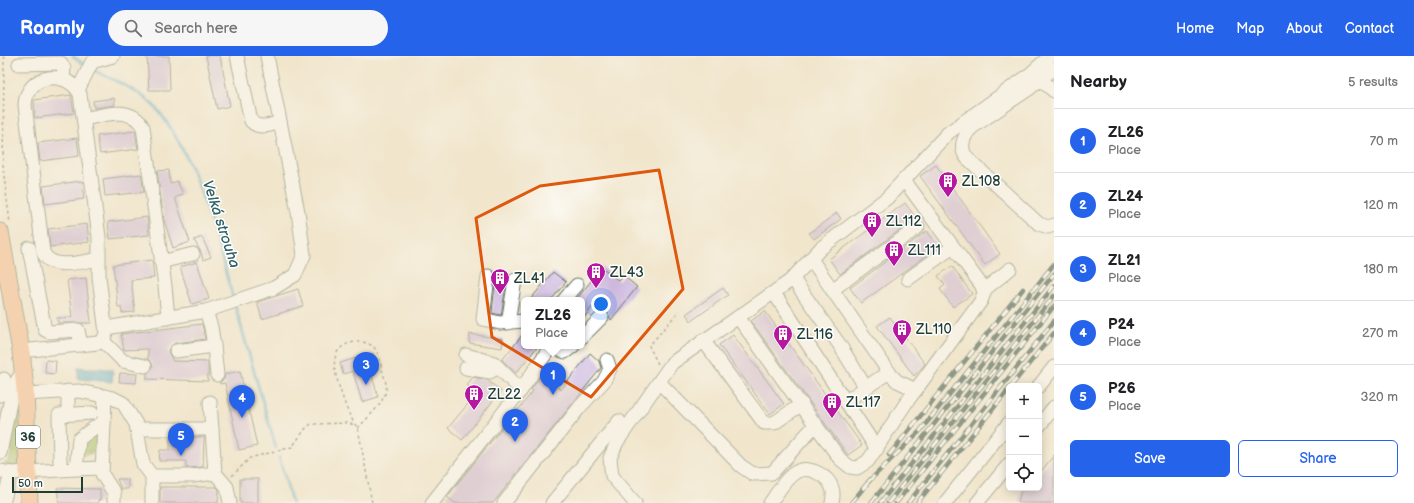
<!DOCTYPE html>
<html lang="en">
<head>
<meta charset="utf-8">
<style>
  body { margin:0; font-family:"Balsamiq Sans",sans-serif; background:#f6f6f6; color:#202124 }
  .controls { position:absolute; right:12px; bottom:12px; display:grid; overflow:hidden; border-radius:6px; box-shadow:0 2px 10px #0003 }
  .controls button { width:36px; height:36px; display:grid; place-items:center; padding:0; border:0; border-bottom:1px solid #e0e0e0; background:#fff; color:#202124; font:20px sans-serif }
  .scale { position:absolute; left:12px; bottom:10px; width:71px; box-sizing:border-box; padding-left:4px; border:2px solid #1f3d34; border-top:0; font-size:11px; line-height:14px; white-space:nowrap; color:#1f3d34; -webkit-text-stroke:3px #fff; paint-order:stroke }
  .you { position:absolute; left:601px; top:248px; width:14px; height:14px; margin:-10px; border:3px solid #fff; border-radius:50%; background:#1a73e8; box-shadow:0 0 0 6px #1a73e833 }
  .badge { display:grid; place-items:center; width:26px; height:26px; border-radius:50%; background:#2563eb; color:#fff; font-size:13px; font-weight:700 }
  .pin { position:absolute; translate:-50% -33px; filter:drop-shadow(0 1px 2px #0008) }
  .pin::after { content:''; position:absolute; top:21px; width:14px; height:12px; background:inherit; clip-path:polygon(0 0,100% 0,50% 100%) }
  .popup { position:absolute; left:521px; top:241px; width:64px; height:52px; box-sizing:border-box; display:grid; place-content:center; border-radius:6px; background:#fff; filter:drop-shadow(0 1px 3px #0005); font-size:13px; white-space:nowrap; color:#757577 }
  .popup b { font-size:15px; color:#202124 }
  .popup::after { content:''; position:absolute; left:50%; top:100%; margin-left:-8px; border:8px solid transparent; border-top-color:#fff }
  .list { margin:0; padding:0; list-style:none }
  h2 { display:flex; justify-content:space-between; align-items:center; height:52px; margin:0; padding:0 16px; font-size:17px }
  h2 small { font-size:13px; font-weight:400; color:#757577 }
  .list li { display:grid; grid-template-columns:26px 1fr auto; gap:12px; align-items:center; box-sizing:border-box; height:64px; padding:0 16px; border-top:1px solid #e0e0e0 }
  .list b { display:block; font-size:15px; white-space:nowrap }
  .list p { margin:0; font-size:13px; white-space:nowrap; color:#757577 }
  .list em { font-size:13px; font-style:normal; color:#757577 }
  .actions { display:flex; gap:8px; padding:12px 16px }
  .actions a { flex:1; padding:9px 0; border:1px solid #2563eb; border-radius:6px; text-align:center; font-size:14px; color:#2563eb }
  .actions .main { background:#2563eb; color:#fff }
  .icon { flex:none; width:22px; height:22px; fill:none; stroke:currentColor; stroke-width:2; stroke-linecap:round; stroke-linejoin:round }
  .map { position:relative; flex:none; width:1054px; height:447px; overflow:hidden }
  header { display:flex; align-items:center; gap:24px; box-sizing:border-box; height:56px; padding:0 20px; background:#2563eb; color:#fff }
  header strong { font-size:19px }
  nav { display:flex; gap:22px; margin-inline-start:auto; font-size:14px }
  .search { width:280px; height:36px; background:#f6f6f6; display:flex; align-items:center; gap:10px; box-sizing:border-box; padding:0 14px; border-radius:22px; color:#757577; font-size:15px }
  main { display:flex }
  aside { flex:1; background:#fff }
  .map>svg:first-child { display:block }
  .grass { fill:url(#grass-tufts); stroke:#637f4e }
  .water { fill:url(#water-waves); stroke:#35727e }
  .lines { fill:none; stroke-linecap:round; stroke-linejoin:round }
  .stream { stroke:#4ba7c9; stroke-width:3 }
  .building { fill:#cab4dc }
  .minor-casing { stroke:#687869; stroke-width:15 }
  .major-casing { stroke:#687869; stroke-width:19 }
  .path { stroke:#687869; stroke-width:1.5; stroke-dasharray:3 3; stroke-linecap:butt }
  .minor { stroke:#fff; stroke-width:13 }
  .major { stroke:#fbbb8d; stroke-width:17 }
  .rail-casing { stroke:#1f3d34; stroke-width:4.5 }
  .rail { stroke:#fff; stroke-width:3; stroke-dasharray:9; stroke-linecap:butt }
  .marked { fill:none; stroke:#de580e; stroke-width:3; stroke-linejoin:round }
  .labels { text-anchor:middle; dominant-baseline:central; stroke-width:3; stroke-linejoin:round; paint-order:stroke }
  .shield { fill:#fff; stroke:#627771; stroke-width:1 }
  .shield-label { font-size:13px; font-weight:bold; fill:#1f3d34 }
  .poi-label { font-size:14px; fill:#1f3d34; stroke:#fff; text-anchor:start }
  .water-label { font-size:15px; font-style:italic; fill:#2e6268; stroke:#fff }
</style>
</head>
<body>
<header>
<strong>Roamly</strong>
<div class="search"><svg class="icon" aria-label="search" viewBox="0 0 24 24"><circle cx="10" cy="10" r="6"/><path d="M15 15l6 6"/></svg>Search here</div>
<nav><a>Home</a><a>Map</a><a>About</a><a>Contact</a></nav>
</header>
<main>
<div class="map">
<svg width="1054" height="447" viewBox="0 0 1054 447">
  <defs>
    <pattern id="grass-tufts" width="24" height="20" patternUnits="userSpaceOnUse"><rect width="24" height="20" fill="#a7c167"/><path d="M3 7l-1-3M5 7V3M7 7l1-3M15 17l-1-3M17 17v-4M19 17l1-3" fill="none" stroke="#879e56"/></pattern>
    <pattern id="water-waves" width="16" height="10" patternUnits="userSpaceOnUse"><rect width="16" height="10" fill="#4ba7c9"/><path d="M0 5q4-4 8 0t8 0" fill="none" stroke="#3e89a4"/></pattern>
  </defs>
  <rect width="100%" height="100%" fill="#fff"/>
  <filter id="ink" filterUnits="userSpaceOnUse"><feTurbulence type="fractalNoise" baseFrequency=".025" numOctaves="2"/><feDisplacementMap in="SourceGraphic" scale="8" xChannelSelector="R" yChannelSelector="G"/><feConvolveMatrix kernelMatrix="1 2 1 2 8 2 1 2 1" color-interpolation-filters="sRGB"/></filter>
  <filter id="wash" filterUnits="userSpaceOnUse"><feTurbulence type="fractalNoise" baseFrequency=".012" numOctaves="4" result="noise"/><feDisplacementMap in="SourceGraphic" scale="16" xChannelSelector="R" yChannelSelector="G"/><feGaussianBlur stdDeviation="0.9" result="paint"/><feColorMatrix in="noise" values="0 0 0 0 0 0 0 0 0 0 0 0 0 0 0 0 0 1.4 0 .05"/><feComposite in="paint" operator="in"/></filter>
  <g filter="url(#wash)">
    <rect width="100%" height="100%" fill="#f1e6cc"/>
    <g class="grass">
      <path d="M16,345h2l5,58 -7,7 -8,1 -4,-4 5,-1 6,-28 -7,-2z"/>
      <path d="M97,375c0,12 1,24 -15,24l3,-13z"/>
    </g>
    <path class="water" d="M78,311l35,2 -1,13 -34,-3z"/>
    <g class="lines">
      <g class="stream">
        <path d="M73,0l13,10"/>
        <path d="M93,14c21,10 46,20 62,37 40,45 62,134 78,191"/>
        <path d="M235,249l41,143"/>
        <path d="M279,401l13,46"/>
      </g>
    </g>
    <g id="blocks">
      <g class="building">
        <path d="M147,0h22l1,34h-21z"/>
        <path d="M206,0h14l10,50 -13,3z"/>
        <path d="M71,39l3,18 -39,5 -1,-18z"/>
        <path d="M114,42l1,7 -21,3 -1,-7z"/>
        <path d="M135,75l3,18 -38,5 -3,-18z"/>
        <path d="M77,82l2,18 -39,5 -2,-18z"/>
        <path d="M936,109l64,89 -15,11 -65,-89z"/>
        <path d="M169,114l1,14 7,-3 6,13 -8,4 15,44 -17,6 -9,-28 -7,-49z"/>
        <path d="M141,118l3,18 -39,4 -2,-17z"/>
        <path d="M82,125l2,18 -39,5 -2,-18z"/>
        <path d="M905,147l11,15 -76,56 -11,-15z"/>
        <path d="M837,157l4,6 -27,20 -5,-6z"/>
        <path d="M147,161l2,18 -39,4 -2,-17z"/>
        <path d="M87,168l2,18 -39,5 -2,-18z"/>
        <path d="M927,175l11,16 -77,56 -11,-15z"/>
        <path d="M202,181l9,20 -8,3 -2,-8 -7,-12z"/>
        <path d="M152,204l2,18 -23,2 4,32 -13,1 -1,-6h-3l-5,-42z"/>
        <path d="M197,206l12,37 -17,5 -12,-37z"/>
        <path d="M952,210l20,28 -19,13 -13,-18 5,-4 -7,-9z"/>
        <path d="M602,211l17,14 5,-5 13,11 -26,33 -4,-9 -3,-2 -6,1 -5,-4 -11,14v-20h-6z"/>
        <path d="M553,216l13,10 -15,18h-21z"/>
        <path d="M496,218l12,2 -7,39 -9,-2z"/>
        <path d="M86,222l5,45h-33l-1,-5 15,-1 -5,-37z"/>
        <path d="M723,232l5,7 -37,26 -5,-7z"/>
        <path d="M298,233l5,17 -41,13 -5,-17z"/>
        <path d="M765,255l97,134 -14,10 -97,-134z"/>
        <path d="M890,261l35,47 -11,12 -37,-50z"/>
        <path d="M202,268l3,15 -30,4 -6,5 -1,4 5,9 35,1v19l-61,-2v-5l6,-7 -1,-4 -4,-4v-10l-24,1 -3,-16z"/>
        <path d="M524,277v13h14l-22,27 -14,-13z"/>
        <path d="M470,278l33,5 -1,9 -33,-5z"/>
        <path d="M733,279l51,69 -14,10 -51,-69z"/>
        <path d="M373,297l6,17 -8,2 7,25 -16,5 -9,-31 -10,3 -3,-11z"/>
        <path d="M590,297l9,8 2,7 -108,135h-38l-8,-6 70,-88 1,1 15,-19 -2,-2 11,-14 19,15z"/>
        <path d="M46,304l10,1 -1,13 -10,-1z"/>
        <path d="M240,315l17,75 -18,4 -14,-67 -5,1v-2l4,-3 1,-5z"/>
        <path d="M120,317l17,1 -1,9 -17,-1z"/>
        <path d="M473,321l14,3 14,11 -39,49 -14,-12 29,-35 -10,-8z"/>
        <path d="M190,381h14l-1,30 -17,1v-7h-27l1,-11h10v-12l20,1z"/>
        <path d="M1054,399v48h-36l3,-13 4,1v-3h14v-14z"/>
        <path d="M117,423h11v10h-7z"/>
        <rect x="240" y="423" width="18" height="24"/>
        <path d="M160,431h57l2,3 -1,13h-58z"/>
        <path d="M57,432l43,1v11h-2v3h-39z"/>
      </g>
    </g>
  </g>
  <g filter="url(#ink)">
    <use href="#blocks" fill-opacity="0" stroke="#687869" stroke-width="1"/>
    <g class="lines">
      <defs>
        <g id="minor">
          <path d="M237,0l14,65c8,9 19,4 29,1"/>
          <path d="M19,8l42,-1 3,5 -1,11"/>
          <path d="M1054,12l-24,20 -56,38c-10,8 -16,21 -7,32l72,66 9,3 6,-2"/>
          <path d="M1041,24l13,11"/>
          <path d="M78,34l14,-28 21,-6"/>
          <path d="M84,63c19,-4 47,-14 59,8l22,159 3,32"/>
          <path d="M29,192l16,82 4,2 29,-2 3,15"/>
          <path d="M811,203l80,116 6,6 19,9"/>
          <path d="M161,206l32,-8"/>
          <path d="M488,220l-5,43 17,4 24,-2"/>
          <path d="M793,223l46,65 27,44"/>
          <path d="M908,223l45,-32"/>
          <path d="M832,234l86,-63"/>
          <path d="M984,234l26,-21"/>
          <path d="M774,237l103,156"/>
          <path d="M564,244l13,-15"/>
          <path d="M206,255l68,-23 21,-13 9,-20 -6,-43 -31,-156"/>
          <path d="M738,261l102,142 10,8 7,1 11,-7 38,-58 75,-102 3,-8 -2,-7 -78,-106"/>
          <path d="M508,267l7,-43"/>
          <path d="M106,272l100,-17 5,16 3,19 -38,5"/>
          <path d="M582,281l20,-20"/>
          <path d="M703,284l61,83h10l28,-19"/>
          <path d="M103,285l20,20 22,5"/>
          <path d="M214,290l3,29"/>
          <path d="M551,291l14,5 8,-6"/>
          <path d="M21,295l77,-8 5,-2 3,-8 -7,-56v-40l-19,-143c-14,-26 -54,-20 -55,11l18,147c8,20 40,9 56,7"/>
          <path d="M466,299l28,8 27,27"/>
          <path d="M466,312l24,4 8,-5"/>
          <path d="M659,326l82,84 12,8 19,-1 44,-49"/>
          <path d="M1039,330l15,-19"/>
          <path d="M68,335v23"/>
          <path d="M25,338l54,-3 34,7 10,5 13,21 7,40 9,12v27"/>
          <path d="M0,339l4,-16"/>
          <path d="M105,340l-3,78 12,19v10"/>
          <path d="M846,345l43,-29"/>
          <path d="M1039,370l15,-19"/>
          <path d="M137,373h75"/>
          <path d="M0,397l13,-66 10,-16"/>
          <path d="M60,406l-1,-47 33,-2"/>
          <path d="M102,412l-26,1 3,-30 19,-14 6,-2"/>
          <path d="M0,415l11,2 65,-4"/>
          <path d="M215,417l12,14 3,16"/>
          <path d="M152,420h41l22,-3 -5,-71"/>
          <path d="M3,447l8,-30"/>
          <path d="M432,447l89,-113 30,-44"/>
          <path d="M504,447l75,-95 25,-27 6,-12 -3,-9"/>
          <path d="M552,447l67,-82"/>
          <path d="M635,447l-23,-27 -2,-18 7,-16 55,-79 118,-82 31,-33 66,-50 61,-65 80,-57 22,-20"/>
          <path d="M770,447c7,-9 15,-25 26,-31 12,-7 32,3 36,16 2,4 1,10 0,15"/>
          <path d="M945,447l64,-80"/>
          <path d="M977,447l32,-39"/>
        </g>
        <path id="major" d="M0,176l21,119 4,38 4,114"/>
      </defs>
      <use href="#minor" class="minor-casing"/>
      <use href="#major" class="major-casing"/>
      <g class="path">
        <path d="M4,0l-1,112 7,55"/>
        <path d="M658,308l-9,-18 30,-35"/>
        <path d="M358,372c9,-10 22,-21 27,-34 3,-7 0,-14 -2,-21 -2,-7 -3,-17 -7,-23 -7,-12 -31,-10 -38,1 -7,11 -2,24 1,35 5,15 9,30 19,42l14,75"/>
        <path d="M232,420l18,-18 42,-11 14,-19 5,-4 35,-1 9,2"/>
      </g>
      <use href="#minor" class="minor"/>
      <use href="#major" class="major"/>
      <defs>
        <g id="rail">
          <path d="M1011,330l43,-53"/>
          <path d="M889,399l134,-166"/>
          <path d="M868,426l52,-51 134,-167"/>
          <path d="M851,447l20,-24"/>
          <path d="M871,447l183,-229"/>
          <path d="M880,447l174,-217"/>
          <path d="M888,447l166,-207"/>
          <path d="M896,447l158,-197"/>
          <path d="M908,447l146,-182"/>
          <path d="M917,447l92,-114"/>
        </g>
      </defs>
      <use href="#rail" class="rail-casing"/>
      <use href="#rail" class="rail"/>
    </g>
  </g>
  <path d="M0 0H1054V447H0ZM659,114l24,119 -92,108 -99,-60 -16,-119 64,-32z" fill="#f1e6cc" fill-opacity=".55" fill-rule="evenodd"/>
  <path class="marked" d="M659,114l24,119 -92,108 -99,-60 -16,-119 64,-32z"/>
  <defs>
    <symbol id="building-pin" viewBox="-11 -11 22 30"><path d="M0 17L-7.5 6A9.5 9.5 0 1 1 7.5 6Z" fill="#b5179e" stroke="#fff"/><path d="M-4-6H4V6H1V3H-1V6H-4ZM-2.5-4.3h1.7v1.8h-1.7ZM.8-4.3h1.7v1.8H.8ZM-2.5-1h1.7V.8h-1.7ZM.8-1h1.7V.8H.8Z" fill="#fff"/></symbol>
  </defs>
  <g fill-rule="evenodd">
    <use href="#building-pin" x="937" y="114" width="22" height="30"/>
    <use href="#building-pin" x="861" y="154" width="22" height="30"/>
    <use href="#building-pin" x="883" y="183" width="22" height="30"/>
    <use href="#building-pin" x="585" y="205" width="22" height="30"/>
    <use href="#building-pin" x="489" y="211" width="22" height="30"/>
    <use href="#building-pin" x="891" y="262" width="22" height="30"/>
    <use href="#building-pin" x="772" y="267" width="22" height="30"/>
    <use href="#building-pin" x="463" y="327" width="22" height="30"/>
    <use href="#building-pin" x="821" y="335" width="22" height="30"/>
  </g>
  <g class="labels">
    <rect class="shield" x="16" y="370" width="24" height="22" rx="3"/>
    <g class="shield-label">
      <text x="28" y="381">36</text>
    </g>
    <g class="poi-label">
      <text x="962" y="125">ZL108</text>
      <text x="886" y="165">ZL112</text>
      <text x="908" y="194">ZL111</text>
      <text x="610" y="216">ZL43</text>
      <text x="514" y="222">ZL41</text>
      <text x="916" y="273">ZL110</text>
      <text x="797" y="278">ZL116</text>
      <text x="488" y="338">ZL22</text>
      <text x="846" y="346">ZL117</text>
    </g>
    <g class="water-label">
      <text transform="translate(221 168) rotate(72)">Velká strouha</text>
    </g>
  </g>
</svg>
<div class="controls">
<button>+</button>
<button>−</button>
<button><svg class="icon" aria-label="locate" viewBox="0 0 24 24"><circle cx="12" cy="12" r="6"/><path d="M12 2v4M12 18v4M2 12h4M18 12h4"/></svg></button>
</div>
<div class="scale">50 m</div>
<div class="you"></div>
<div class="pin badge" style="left:553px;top:339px">1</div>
<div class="popup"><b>ZL26</b>Place</div>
<div class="pin badge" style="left:515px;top:386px">2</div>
<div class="pin badge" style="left:366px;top:329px">3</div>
<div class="pin badge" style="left:242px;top:362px">4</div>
<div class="pin badge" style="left:181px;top:400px">5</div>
</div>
<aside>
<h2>Nearby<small>5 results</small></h2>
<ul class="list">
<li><span class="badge">1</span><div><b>ZL26</b><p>Place</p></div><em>70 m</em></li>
<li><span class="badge">2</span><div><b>ZL24</b><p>Place</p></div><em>120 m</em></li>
<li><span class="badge">3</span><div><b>ZL21</b><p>Place</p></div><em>180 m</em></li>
<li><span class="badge">4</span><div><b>P24</b><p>Place</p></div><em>270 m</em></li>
<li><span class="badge">5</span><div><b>P26</b><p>Place</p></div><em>320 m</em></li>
</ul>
<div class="actions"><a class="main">Save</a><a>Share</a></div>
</aside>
</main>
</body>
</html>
